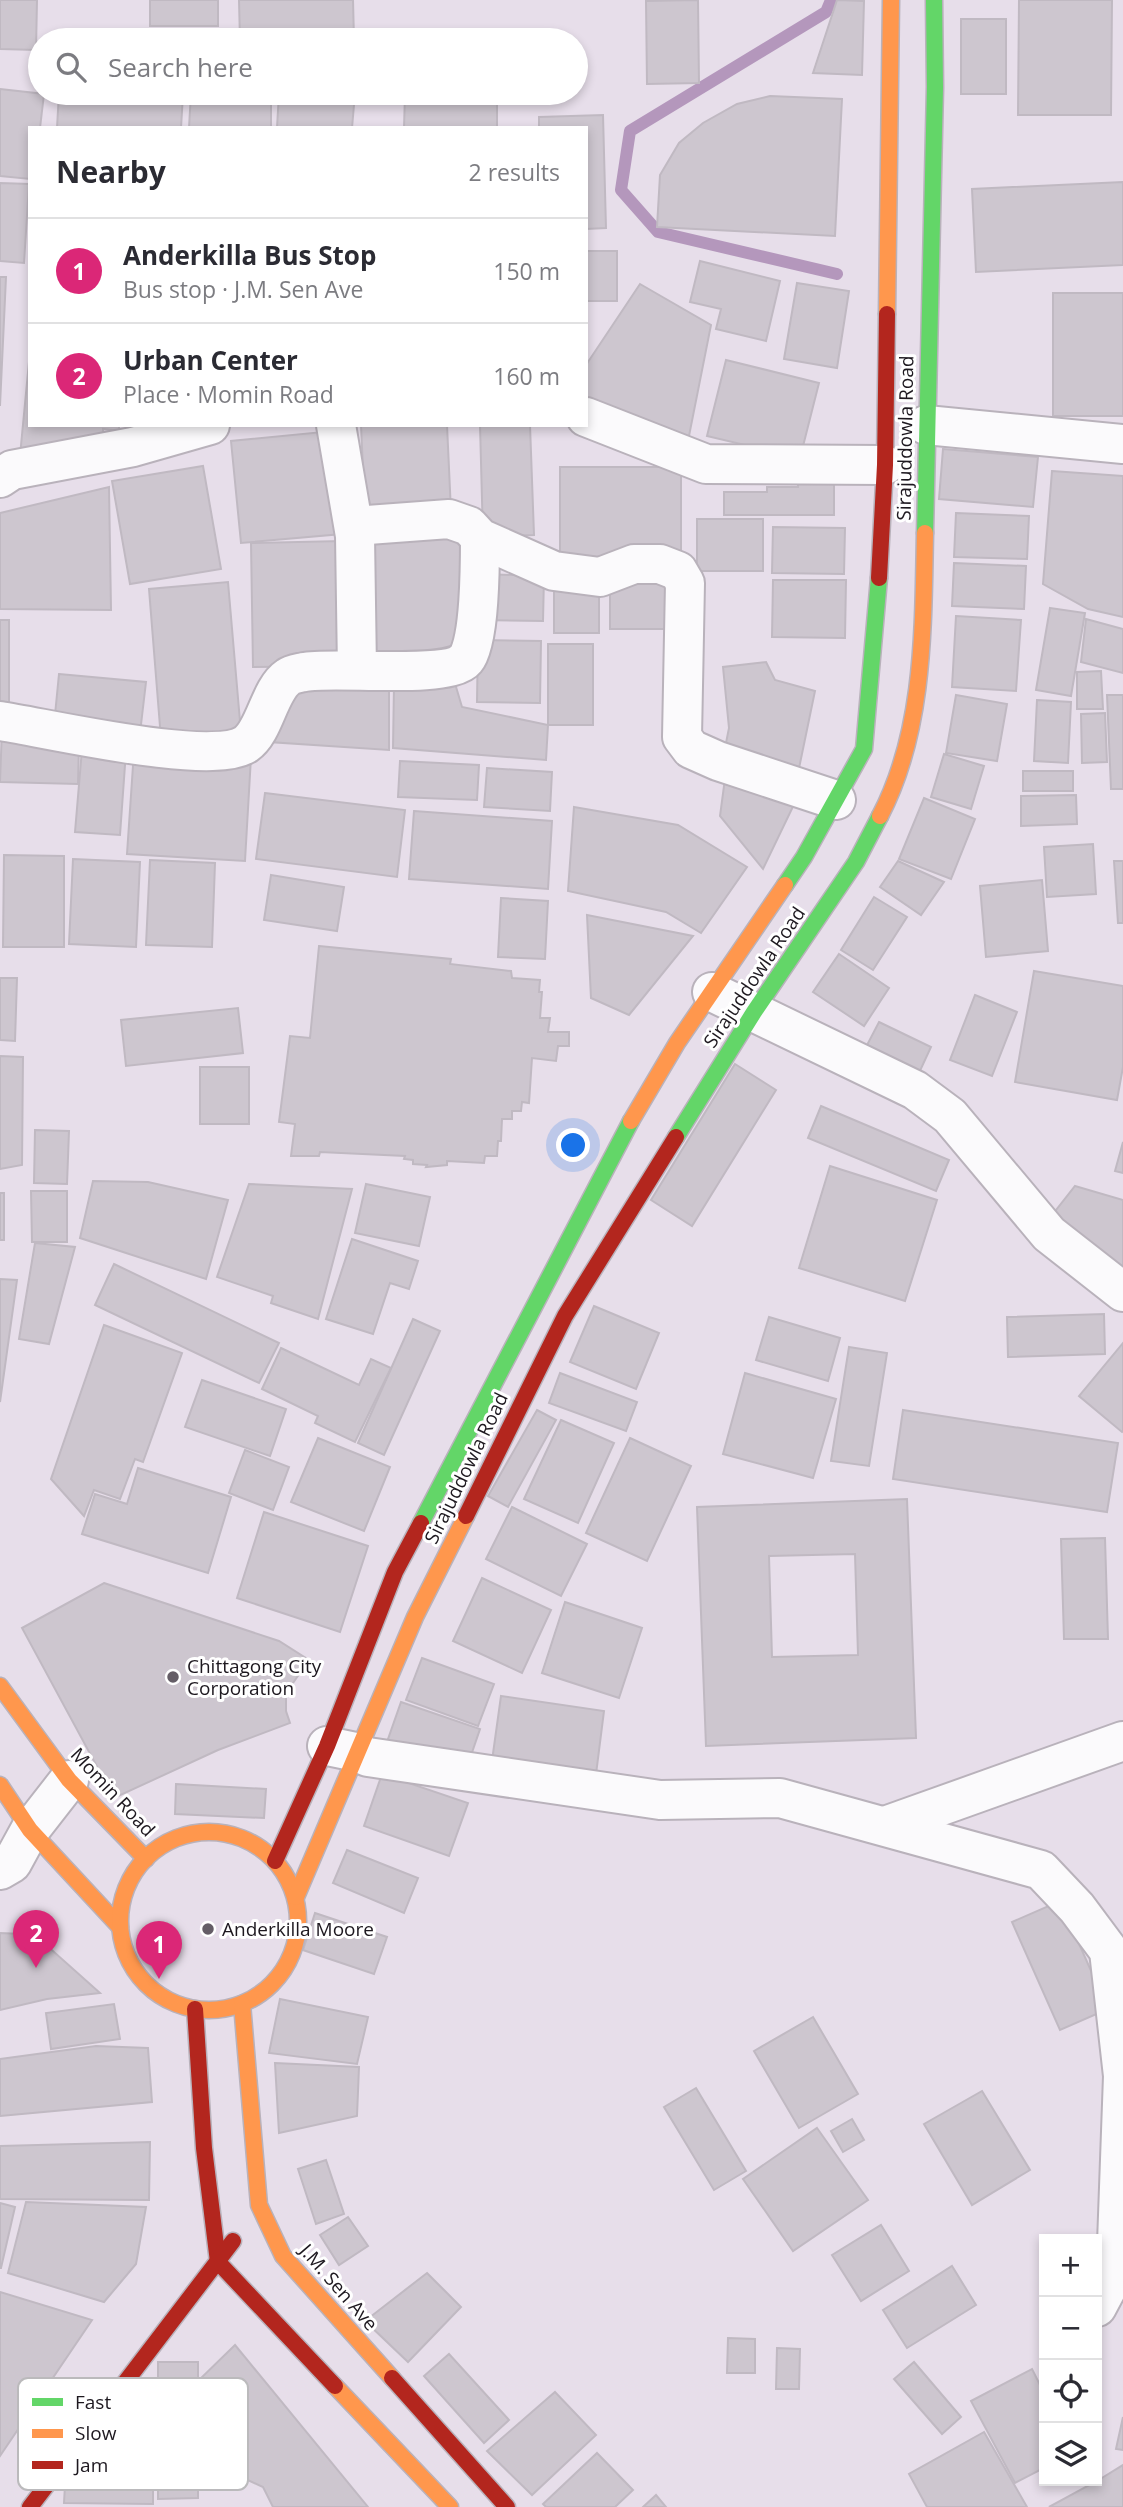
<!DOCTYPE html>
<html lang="en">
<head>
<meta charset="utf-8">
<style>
  body { margin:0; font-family:"Open Sans",sans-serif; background:#f2f2f3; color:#2b2b33 }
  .controls { position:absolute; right:21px; bottom:21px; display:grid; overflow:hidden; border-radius:0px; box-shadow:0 4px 10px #0003 }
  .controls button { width:63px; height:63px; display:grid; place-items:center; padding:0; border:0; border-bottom:2px solid #e1e1e2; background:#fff; color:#2b2b33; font:35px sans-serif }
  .you { position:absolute; left:574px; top:1146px; width:24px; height:24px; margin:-18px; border:5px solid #fff; border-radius:50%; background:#1a73e8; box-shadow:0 0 0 10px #1a73e833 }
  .badge { display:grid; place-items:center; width:46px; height:46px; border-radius:50%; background:#db2777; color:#fff; font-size:23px; font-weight:700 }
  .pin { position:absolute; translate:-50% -58px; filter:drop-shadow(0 2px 4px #0008) }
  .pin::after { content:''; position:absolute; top:37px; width:24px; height:21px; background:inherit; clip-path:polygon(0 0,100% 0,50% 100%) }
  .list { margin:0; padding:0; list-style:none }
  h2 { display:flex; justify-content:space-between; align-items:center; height:91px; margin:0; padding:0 28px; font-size:30px }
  h2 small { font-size:23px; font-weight:400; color:#7c7c81 }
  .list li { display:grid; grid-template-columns:46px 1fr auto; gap:21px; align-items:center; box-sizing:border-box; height:105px; padding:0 28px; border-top:2px solid #e1e1e2 }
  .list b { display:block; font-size:26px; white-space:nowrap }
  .list p { margin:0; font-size:23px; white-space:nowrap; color:#7c7c81 }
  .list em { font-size:23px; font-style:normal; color:#7c7c81 }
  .icon { flex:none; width:38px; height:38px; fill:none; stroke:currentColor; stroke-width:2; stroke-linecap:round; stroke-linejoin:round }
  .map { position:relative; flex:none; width:1123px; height:2507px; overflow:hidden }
  .search { position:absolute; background:#fff; box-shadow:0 4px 10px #0003; left:28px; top:28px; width:560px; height:77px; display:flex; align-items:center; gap:18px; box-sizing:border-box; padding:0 24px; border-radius:38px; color:#7c7c81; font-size:26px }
  .panel { position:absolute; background:#fff; box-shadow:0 4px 10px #0003; left:28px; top:126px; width:560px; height:301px; border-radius:0px }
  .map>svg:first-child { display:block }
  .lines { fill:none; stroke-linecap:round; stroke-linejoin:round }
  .stream { stroke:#b497bc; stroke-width:12 }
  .building { fill:#cdc6cf; stroke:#c0b9c2; stroke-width:2; fill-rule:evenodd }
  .street-casing { stroke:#b9b2bb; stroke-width:42 }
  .fast-casing { stroke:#b9b2bb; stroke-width:19 }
  .slow-casing { stroke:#b9b2bb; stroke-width:19 }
  .jam-casing { stroke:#b9b2bb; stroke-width:19 }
  .street { stroke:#fbfafc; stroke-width:38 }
  .fast { stroke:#63d668; stroke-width:16 }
  .slow { stroke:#ff974d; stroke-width:16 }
  .jam { stroke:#b3261e; stroke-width:16 }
  .poi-dot { fill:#645d66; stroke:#fff; stroke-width:2.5 }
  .labels { text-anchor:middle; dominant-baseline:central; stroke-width:6; stroke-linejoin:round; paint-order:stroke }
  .street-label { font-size:19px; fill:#1d181f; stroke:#fff }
  .poi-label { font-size:19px; fill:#1d181f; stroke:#fff; text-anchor:start }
  .key { fill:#fff; stroke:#bbbabc; stroke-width:2 }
  .key-label { font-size:19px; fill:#1d181f }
</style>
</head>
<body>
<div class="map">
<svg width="1123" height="2507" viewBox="0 0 1123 2507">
  <rect width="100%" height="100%" fill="#e7deea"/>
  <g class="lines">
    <path class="stream" d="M831,0l-5,12 -196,119 -9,59 37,42 179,42"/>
  </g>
  <g class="building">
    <path d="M0,0h37l-1,50 -36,-1z"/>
    <rect x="150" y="0" width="68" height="26"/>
    <path d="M239,0h114l1,40h-114z"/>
    <path d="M698,0l1,83 -52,1 -1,-83z"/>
    <path d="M837,0l27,1 -2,74 -49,-2z"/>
    <path d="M1019,0h93l-1,115h-93z"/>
    <rect x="961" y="19" width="45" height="75"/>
    <path d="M221,31v9h-93l-1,-7z"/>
    <path d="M0,89l44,5 -4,34h-10v51l-30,-3z"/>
    <path d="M59,93l124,1 -2,34h-124z"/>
    <path d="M191,93h80v35h-82z"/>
    <path d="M279,93h76l-3,35h-75z"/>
    <path d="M405,94l92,3v31h-93z"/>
    <path d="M770,96l72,3 -7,137 -178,-9 3,-52 19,-32 24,-20 34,-19z"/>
    <path d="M603,115l3,113 -20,1v-101h-47v-11z"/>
    <path d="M1123,182v83l-147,7 -4,-83z"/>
    <path d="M0,183l29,1 -5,79 -24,-2z"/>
    <rect x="586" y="251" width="31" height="50"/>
    <path d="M700,261l80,20 -14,60 -50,-12 5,-20 -31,-7z"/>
    <path d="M0,277h6l-6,129z"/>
    <path d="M797,283l52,8 -12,77 -53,-9z"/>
    <path d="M640,284l71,41 -23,116 -102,-35v-41z"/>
    <rect x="1053" y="293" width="70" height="123"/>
    <path d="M30,351v74h89v6l-16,-2v9l-83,18z"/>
    <path d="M726,360l93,23 -19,75 -93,-22z"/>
    <path d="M361,425h86l4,87 -86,3z"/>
    <path d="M480,425h50l4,110 -51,2z"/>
    <path d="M333,431l9,103 -101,9 -10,-102z"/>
    <path d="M943,449l95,8 -5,50 -94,-8z"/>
    <path d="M203,466l18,103 -91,15 -18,-103z"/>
    <rect x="560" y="467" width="121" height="91"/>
    <path d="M1052,471l71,5v141l-35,-8 -45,-25z"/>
    <path d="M798,482h36v33h-110v-23h43v-5h31z"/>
    <path d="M109,487l2,123 -111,-1v-96z"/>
    <path d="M956,513l73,3 -2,43 -73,-2z"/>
    <rect x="697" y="519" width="66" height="52"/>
    <path d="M773,527l72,1 -1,46 -72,-1z"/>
    <path d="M367,535l102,1 -2,120 -101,-1z"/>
    <path d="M342,541l3,125 -92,1 -2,-124z"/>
    <path d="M954,563l72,3 -2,43 -72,-3z"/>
    <path d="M482,574l62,2 -1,45 -62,-1z"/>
    <path d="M773,580h73l-1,58 -73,-1z"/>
    <path d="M228,582l13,151 -80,6 -12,-150z"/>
    <rect x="610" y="583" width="59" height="46"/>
    <rect x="554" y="588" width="45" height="45"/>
    <path d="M1050,608l35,5 -14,83 -35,-6z"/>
    <path d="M956,616l65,4 -5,71 -64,-4z"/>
    <path d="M1086,619l37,10v44l-42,-11z"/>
    <rect x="0" y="620" width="9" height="93"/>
    <path d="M478,640l63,1 -1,62 -63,-1z"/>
    <rect x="548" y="644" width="45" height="81"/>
    <path d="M766,662l9,18 40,11 -18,87 -75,-15 7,-35 -6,-61z"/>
    <path d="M451,670l11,37 86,18 -2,35 -153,-12 1,-63z"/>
    <path d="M1101,671l2,38h-26v-37z"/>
    <path d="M59,674l87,8 -6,51 -86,-8z"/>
    <path d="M303,684l86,3v63l-120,-8z"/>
    <path d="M956,695l51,9 -10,57 -51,-8z"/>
    <path d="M1107,695h16v94h-12z"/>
    <path d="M1037,700l34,2 -3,61 -34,-2z"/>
    <path d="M1105,713l2,49 -25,1 -1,-49z"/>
    <path d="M2,728l77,16 -1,40 -78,-2z"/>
    <path d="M82,749l44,2 -6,84 -45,-3z"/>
    <path d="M134,751l117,6 -6,104 -118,-7z"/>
    <path d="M944,754l40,12 -13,43 -40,-12z"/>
    <path d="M400,761l79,4 -2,35 -79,-3z"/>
    <path d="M487,768l65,4 -2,39 -66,-4z"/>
    <path d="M726,771l73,23 -36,75 -43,-53z"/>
    <rect x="1023" y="771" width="50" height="20"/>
    <path d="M265,793l140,17 -8,67 -141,-18z"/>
    <path d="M1076,795l1,29 -56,2v-30z"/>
    <path d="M924,798l51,21 -24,60 -52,-20z"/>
    <path d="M574,807l104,18 69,42 -46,66 -35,-21 -98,-21z"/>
    <path d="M414,811l138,10 -4,68 -139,-10z"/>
    <path d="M1093,844l3,50 -49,3 -3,-50z"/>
    <path d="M4,855l60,1v91h-61z"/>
    <path d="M73,859l67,3 -4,85 -67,-3z"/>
    <path d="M150,860l65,3 -3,84 -66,-2z"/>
    <path d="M898,861l46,21 -23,33 -41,-28z"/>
    <path d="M1114,861h9v62h-5z"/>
    <path d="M271,875l73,12 -7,44 -73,-11z"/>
    <path d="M1042,880l6,71 -62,6 -6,-71z"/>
    <path d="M874,897l33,20 -34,53 -32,-20z"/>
    <path d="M501,898l47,3 -3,58 -47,-2z"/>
    <path d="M587,915l106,21 -64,79 -38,-17z"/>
    <path d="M319,946l132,13 -1,5 61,7 1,7 28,2 -1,12h3l-2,26h10l-2,14h21v14h-11l-2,15 -24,-3 -3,45 -7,-1 -1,9h-9v8h-10l-1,22h-3l-1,15h-12l-1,7 -37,-2v4l-21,2 1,-2 -14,-1v-4l-9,-1 1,-3 -85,-4 -1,4h-28l4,-32 -16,-2 11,-86 20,2z"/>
    <path d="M839,954l50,34 -25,38 -51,-34z"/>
    <path d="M1034,971l89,15v81l-6,33 -102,-18z"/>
    <path d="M0,978h17l-2,63 -15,-1z"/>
    <path d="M975,995l42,17 -25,64 -42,-16z"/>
    <path d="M238,1008l5,45 -117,13 -5,-46z"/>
    <path d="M879,1022l52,25 -12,26 -53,-26z"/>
    <path d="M0,1056l23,1 -1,108 -22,4z"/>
    <path d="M735,1064l41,26 -84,136 -41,-26z"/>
    <rect x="200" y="1067" width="49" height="57"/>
    <path d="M821,1106l128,54 -13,31 -128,-53z"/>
    <path d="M35,1130l34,1 -2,53 -33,-1z"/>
    <path d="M1123,1142v31l-8,-2z"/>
    <path d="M830,1166l107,34 -32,101 -106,-33z"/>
    <path d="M93,1181l55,1 80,18 -22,79 -126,-41z"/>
    <path d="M249,1184l103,5 -34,130 -47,-16 2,-7 -56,-19z"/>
    <path d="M366,1184l64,13 -11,49 -64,-13z"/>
    <path d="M1075,1186l48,14v67l-74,-48z"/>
    <path d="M31,1191h36v51h-35z"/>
    <rect x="0" y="1193" width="4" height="47"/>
    <path d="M352,1239l66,22 -9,28 -19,-6 -17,51 -47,-15z"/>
    <path d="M35,1243l40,4 -26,97 -30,-5z"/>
    <path d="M114,1264l165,79 -20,40 -164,-78z"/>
    <path d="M0,1279l17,1 -17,122z"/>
    <path d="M594,1306l65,27 -23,56 -66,-27z"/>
    <path d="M1104,1314l1,40 -97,3 -1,-40z"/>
    <path d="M769,1317l71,21 -12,43 -72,-21z"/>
    <path d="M413,1319l27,12 -56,124 -26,-12z"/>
    <path d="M104,1325l78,28 -39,109 -8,-3 -15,40 -26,-9 -10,26 -33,-37z"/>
    <path d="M1123,1343v88l-1,1 -43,-36z"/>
    <path d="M849,1347l38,6 -18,113 -38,-5z"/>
    <path d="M281,1348l78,37 12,-26 20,9 -36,74 -40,-19 3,-7 -56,-27z"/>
    <path d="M560,1373l77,29 -11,29 -77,-28z"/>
    <path d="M745,1373l91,26 -23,79 -90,-24z"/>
    <path d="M202,1380l84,29 -16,47 -85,-29z"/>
    <path d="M537,1410l19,10 -48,87 -20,-11z"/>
    <path d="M903,1410l215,33 -11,69 -214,-33z"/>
    <path d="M561,1420l53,23 -36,80 -54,-24z"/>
    <path d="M318,1438l72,29 -26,64 -73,-29z"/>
    <path d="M630,1438l61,28 -44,95 -61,-28z"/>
    <path d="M245,1450l44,17 -16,43 -44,-17z"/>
    <path d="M138,1468l93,29 -23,76 -126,-39 13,-40 32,10z"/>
    <path d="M907,1499l9,239 -210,8 -9,-239zM855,1554l3,101 -86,2 -3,-101z"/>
    <path d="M512,1507l75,37 -26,52 -75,-37z"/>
    <path d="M264,1512l104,34 -28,86 -103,-34z"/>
    <path d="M1105,1538l3,101h-44l-3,-100z"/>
    <path d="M482,1578l69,32 -29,63 -69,-32z"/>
    <path d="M104,1583l175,58 30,19 -23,33v18l4,12 -72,27 -104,48 -92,-170z"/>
    <path d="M565,1602l77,26 -23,70 -77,-25z"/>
    <path d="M422,1658l72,26 -16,42 -72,-26z"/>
    <path d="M501,1696l103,15 -9,71 -104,-14z"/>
    <path d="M401,1702l79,27 -14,41 -79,-28z"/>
    <path d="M382,1774l86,29 -19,53 -85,-30z"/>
    <path d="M176,1784l90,5 -2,29 -89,-4z"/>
    <path d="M347,1850l71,28 -14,35 -71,-30z"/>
    <path d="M1060,1901l48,108 -48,21 -48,-108z"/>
    <path d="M315,1913l72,24 -13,37 -71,-24z"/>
    <path d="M0,1933l22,1 22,9 56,50 -53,6 -47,11z"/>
    <path d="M280,1999l88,18 -11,47 -88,-11z"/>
    <path d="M114,2004l6,35 -69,10 -5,-36z"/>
    <path d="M813,2017l45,77 -59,34 -45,-77z"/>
    <path d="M96,2046l52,2 4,54 -152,14v-57z"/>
    <path d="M275,2063l84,4 -2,49 -78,17z"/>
    <path d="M696,2088l50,83 -32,19 -50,-83z"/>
    <path d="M982,2091l48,79 -58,35 -48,-81z"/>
    <path d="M852,2119l12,21 -21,12 -12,-21z"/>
    <path d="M817,2128l51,72 -75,51 -50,-72z"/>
    <path d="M150,2142l-1,58 -149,-1v-53z"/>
    <path d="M326,2160l18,54 -28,10 -18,-55z"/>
    <path d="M26,2202l120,5 -10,57 -32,38 -96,-29z"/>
    <path d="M0,2203l15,4 -14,61h-1z"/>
    <path d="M348,2217l20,29 -29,19 -19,-30z"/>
    <path d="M881,2225l28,46 -48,30 -29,-46z"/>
    <path d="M952,2266l24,39 -69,43 -24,-38z"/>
    <path d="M427,2273l34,34 -53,55 -43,-41z"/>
    <path d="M0,2292l92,28 -92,136z"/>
    <path d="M728,2338l27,1v34h-28z"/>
    <path d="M235,2345l133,162h-95l-10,-20 -50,-23 -13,-85z"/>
    <path d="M777,2348l23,1 -1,40h-23z"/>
    <path d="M449,2354l60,66 -25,23 -60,-67z"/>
    <path d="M158,2362h40v136l-40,1z"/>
    <path d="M914,2362l47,55 -19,17 -48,-55z"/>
    <path d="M1032,2369l12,24v75l-29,15 -44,-82z"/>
    <path d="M130,2383l23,1v120l-89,-1 2,-36z"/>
    <path d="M555,2392l41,43 -64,60 -45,-44z"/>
    <path d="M1123,2417v33l-7,-1z"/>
    <path d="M984,2432l43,75h-100l-18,-33z"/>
    <path d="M597,2453l36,37 -18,17h-69l-3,-3z"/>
    <path d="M1123,2465v42h-74l48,-26z"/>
    <path d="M656,2495l10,12h-23z"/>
  </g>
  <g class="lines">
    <defs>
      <g id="street">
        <path d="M586,417l120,47 179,1"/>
        <path d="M336,425l19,111 2,134"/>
        <path d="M926,425l197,19"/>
        <path d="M0,478l12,-8 121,-23 77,-22"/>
        <path d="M354,526l95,-7 20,7 11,12 74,33 46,6 34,-13h26l18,7 7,12 -3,154 9,12 27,12 118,39"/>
        <path d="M0,721c47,7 212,46 246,23 19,-13 23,-54 42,-67 4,-3 12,-4 16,-5 31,-6 145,8 162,-13 14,-16 14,-97 14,-121"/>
        <path d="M712,992l203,98 35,26 99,118 74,58"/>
        <path d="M327,1746l29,6 12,5 292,43 120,-2 261,72 36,38 32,43 14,125 -7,195 -19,36"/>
        <path d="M885,1826l238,-85"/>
        <path d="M0,1870l12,-7 18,-33 39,-50"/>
      </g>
      <g id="fast">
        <path d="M925,533l10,-446 -1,-87"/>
        <path d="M785,885l19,-28 60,-108 15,-171"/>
        <path d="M676,1137l78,-125 102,-150 24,-46"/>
        <path d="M421,1523l210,-402"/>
      </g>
      <g id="slow">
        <path d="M887,314l4,-314"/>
        <path d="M880,816c45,-86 43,-189 45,-283"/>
        <path d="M631,1121l46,-78 108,-158"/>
        <path d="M0,1686l69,94 77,79"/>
        <path d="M0,1785l30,45 90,97"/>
        <circle cx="209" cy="1921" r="89"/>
        <path d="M296,1897l119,-280 51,-101"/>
        <path d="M242,2004l17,201 24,51 109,122"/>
        <path d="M335,2386l115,121"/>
      </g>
      <g id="jam">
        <path d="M879,578l6,-113 2,-151"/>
        <path d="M466,1516l99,-200 111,-179"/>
        <path d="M275,1861l52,-115 68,-174 26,-49"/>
        <path d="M195,2009l9,139 14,114 117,124"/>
        <path d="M392,2378l115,129"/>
        <path d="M30,2507l203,-266"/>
      </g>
    </defs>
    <use href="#street" class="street-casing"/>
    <use href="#fast" class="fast-casing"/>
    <use href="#slow" class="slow-casing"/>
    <use href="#jam" class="jam-casing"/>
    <use href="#street" class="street"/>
    <use href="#fast" class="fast"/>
    <use href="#slow" class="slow"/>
    <use href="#jam" class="jam"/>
  </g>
  <g class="poi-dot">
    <circle cx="173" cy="1677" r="7"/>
    <circle cx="208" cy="1929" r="7"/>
  </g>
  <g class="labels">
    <g class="street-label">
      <text transform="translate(905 438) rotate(-89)">Sirajuddowla Road</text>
      <text transform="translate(754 977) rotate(-56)">Sirajuddowla Road</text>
      <text transform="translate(466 1468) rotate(-64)">Sirajuddowla Road</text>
      <text transform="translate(113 1792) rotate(47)">Momin Road</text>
      <text transform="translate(339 2287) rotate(49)">J.M. Sen Ave</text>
    </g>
    <g class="poi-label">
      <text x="187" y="1666">Chittagong City<tspan x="187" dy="22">Corporation</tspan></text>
      <text x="222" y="1929">Anderkilla Moore</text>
    </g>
  </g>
  <rect x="18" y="2378" width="230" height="112" rx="10" class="key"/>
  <rect x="32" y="2398" width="31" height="8" fill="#63d668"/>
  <rect x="32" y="2429" width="31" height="9" fill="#ff974d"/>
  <rect x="32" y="2461" width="31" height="8" fill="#b3261e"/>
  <g class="key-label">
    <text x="75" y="2409">Fast</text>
    <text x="75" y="2440">Slow</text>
    <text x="75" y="2472">Jam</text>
  </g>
</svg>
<div class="controls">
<button>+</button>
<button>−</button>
<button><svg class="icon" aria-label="locate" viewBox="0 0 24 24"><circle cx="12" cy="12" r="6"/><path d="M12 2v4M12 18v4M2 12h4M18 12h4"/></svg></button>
<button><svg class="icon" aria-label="layers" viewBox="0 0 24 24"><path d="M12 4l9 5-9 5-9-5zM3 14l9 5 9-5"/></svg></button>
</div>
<div class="you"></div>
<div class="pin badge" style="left:159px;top:1979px">1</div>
<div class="pin badge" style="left:36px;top:1968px">2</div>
<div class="search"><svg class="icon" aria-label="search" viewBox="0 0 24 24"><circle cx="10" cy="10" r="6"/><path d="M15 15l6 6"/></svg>Search here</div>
<section class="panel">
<h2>Nearby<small>2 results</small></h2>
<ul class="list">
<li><span class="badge">1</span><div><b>Anderkilla Bus Stop</b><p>Bus stop · J.M. Sen Ave</p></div><em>150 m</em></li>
<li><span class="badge">2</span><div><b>Urban Center</b><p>Place · Momin Road</p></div><em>160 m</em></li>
</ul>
</section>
</div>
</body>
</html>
